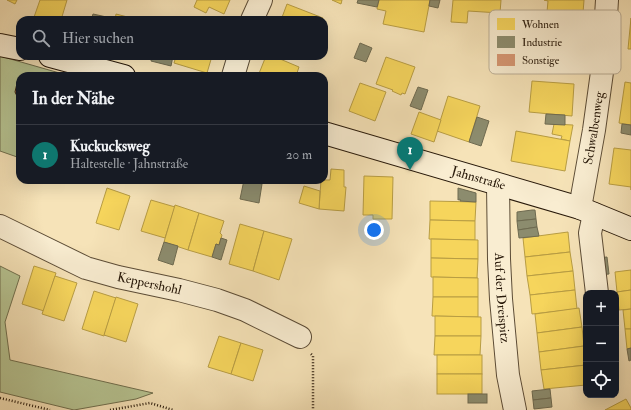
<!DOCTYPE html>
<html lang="de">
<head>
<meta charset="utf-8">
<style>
  body { margin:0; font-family:"IM FELL Double Pica",serif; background:#242831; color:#f1f3f6 }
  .controls { position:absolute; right:12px; bottom:12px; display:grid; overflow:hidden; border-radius:8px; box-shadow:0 4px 16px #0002 }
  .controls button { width:36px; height:36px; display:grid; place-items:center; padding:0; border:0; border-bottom:1px solid #363941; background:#171b24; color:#f1f3f6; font:20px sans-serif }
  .you { position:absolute; left:374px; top:230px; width:14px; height:14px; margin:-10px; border:3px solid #fff; border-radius:50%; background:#1a73e8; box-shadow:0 0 0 6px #1a73e833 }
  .badge { display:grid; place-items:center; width:26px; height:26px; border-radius:50%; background:#0f766e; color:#fff; font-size:13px; font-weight:700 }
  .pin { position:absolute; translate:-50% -33px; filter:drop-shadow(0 1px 2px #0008) }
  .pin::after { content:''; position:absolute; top:21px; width:14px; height:12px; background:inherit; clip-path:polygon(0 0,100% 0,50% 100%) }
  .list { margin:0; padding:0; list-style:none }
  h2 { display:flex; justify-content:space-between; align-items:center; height:52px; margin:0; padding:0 16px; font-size:17px }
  h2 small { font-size:13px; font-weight:400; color:#9ea1a6 }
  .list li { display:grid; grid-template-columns:26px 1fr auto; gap:12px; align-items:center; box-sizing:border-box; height:60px; padding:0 16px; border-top:1px solid #363941 }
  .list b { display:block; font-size:15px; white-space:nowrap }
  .list p { margin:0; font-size:13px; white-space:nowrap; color:#9ea1a6 }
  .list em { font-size:13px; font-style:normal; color:#9ea1a6 }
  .icon { flex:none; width:22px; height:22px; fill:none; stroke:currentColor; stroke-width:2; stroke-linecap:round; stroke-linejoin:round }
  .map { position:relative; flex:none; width:631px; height:410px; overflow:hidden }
  .search { position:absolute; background:#171b24; box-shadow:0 4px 16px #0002; left:16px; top:16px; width:312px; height:44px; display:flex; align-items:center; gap:10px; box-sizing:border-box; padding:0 14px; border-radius:12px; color:#9ea1a6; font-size:15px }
  .panel { position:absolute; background:#171b24; box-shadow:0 4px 16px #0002; left:16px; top:72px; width:312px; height:112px; border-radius:12px }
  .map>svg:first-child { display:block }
  .green { fill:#b7c593; stroke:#706f4e }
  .homes { fill:#f6d55c; stroke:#b89d43 }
  .industry { fill:#8c8c6e; stroke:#6e6a50 }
  .building { fill:#d69672; stroke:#28190a }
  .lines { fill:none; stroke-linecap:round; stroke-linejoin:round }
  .street-casing { stroke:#5c4c36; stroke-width:24 }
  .secondary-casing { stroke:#28190a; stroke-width:24 }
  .path { stroke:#28190a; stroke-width:2.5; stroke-dasharray:1 2; stroke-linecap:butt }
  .street { stroke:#f9edd1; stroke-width:22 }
  .secondary { stroke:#f9edd1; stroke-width:22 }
  .labels { text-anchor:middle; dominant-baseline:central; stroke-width:4; stroke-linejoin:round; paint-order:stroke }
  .street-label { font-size:13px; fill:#28190a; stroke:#f9edd1 }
  .key { fill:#f9edd1; stroke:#baad95; stroke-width:1 }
  .key-label { font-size:11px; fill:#28190a }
</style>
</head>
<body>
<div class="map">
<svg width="631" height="410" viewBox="0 0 631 410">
  <rect width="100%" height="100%" fill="#f6e3b8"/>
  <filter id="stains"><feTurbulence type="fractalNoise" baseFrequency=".005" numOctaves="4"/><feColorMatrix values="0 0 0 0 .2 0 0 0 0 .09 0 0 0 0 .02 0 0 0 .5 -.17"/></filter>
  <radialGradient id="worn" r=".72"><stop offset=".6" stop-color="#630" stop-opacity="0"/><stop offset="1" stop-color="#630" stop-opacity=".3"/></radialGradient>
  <g class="green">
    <path d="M0,56l70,20h-50v82l-20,-7z"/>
    <path d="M0,266l20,10 -15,46 5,38 143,33 -17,6 -62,11 -74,-18z"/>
  </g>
  <g class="homes">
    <path d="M7,0h10l-2,4z"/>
    <path d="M40,0h27l-6,20h-28z"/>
    <path d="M197,0h33l-6,14 -15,-7 -3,6 -12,-6z"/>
    <path d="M332,0h10l-1,4z"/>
    <path d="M379,0h51l-6,32 -41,-8 3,-13 -9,-2z"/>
    <path d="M453,0h48l-1,13 -32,-2 -1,12 -16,-1z"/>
    <path d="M544,0h40l-1,13 -36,-1 1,-11z"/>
    <path d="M287,4l36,14 -1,2h-41z"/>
    <path d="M116,14l23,6h-24z"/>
    <path d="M631,18v31h-3z"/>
    <path d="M176,56h36l-5,17 -33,-10z"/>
    <path d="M266,56h7l26,11 -3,9h-38z"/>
    <path d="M386,57l29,10 -10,27 -3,-1 -1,2 -9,-4 1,-1 -17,-6z"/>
    <path d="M532,81l42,3 -2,32 -43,-4z"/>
    <path d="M625,82l6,1v42l-12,-2z"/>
    <path d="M360,83l26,9 -11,29 -26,-10z"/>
    <path d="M448,96l32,10 -11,36 -32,-11z"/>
    <path d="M419,112l22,8 -7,22 -23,-8z"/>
    <path d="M554,124l19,1 -3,16 -9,-2 1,-3 -10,-2z"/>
    <path d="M516,131l54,10 -5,30 -54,-10z"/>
    <path d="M614,148l17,2v40v-3l-22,-3z"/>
    <path d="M331,169l13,1v17h2l-2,24 -25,-2 2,-29h9z"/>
    <path d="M364,176l29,1 -1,42h-19v-4h-10z"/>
    <path d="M304,186l16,5 -1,18 -20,-6z"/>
    <path d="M107,188l23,8 -11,34 -23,-7z"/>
    <path d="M151,200l24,7 -10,31 -24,-7z"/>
    <path d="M430,201l46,1 -1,19 -45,-1z"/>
    <path d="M175,205l24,8 -11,37 -24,-8z"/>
    <path d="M199,213l25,8 -4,12 2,2 -3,10 -3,-1 -4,13 -24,-7z"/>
    <path d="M430,220l45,1v19l-46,-1z"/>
    <path d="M240,224l24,7 -11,40 -24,-7z"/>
    <path d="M264,231l28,8 -13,41 -26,-9z"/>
    <path d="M568,232l2,20 -45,5 -2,-19z"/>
    <path d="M431,239l47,1v19l-47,-1z"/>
    <path d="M570,252l3,19 -46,5 -2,-19z"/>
    <path d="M431,258l47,1 -1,19 -46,-1z"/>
    <path d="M34,266l22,7 -12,38 -22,-7z"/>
    <path d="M631,270v20l-14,2 -2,-20z"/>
    <path d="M573,271l2,19 -45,5 -3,-19z"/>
    <path d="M55,276l22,7 -13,38 -22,-7z"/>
    <path d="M433,277l45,1v19h-45z"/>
    <path d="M575,290l2,19 -45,5 -2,-19z"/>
    <path d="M631,290v19l-12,1 -2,-18z"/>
    <path d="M94,291l22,7 -12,38 -22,-7z"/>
    <path d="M116,297l22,7 -12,38 -22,-7z"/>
    <path d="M433,297h45v20l-46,-1z"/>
    <path d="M579,308l3,19 -45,6 -2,-19z"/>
    <path d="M631,309v20h-6l-2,-19z"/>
    <path d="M435,316l46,1v19h-46z"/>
    <path d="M582,327l2,19 -45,6 -2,-19z"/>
    <path d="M625,329h6v19l-4,1z"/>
    <path d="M219,336l22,7 -10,31 -23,-7z"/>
    <path d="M435,336h46l-1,19h-46z"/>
    <path d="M241,343l22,7 -10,31 -22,-7z"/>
    <path d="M584,346l2,19 -45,5 -2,-18z"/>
    <rect x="437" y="355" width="45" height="19"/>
    <path d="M586,365v20l-42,4 -3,-19z"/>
    <rect x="437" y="374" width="45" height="20"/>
    <path d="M626,399l5,9v2h-26z"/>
  </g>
  <g class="industry">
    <path d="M358,0h21l-2,7 -20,-4z"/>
    <path d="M430,0h10l-2,8 -9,-2z"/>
    <path d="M93,14l18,4v2h-20z"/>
    <path d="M360,43l12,5 -6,14 -12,-4z"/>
    <path d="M152,56h21l-2,10 -20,-5z"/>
    <path d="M418,87l10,3 -7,20 -11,-4z"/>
    <path d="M546,114l19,1v10l-20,-1z"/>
    <path d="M477,117l12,4 -8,25 -12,-4z"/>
    <path d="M622,124l9,1v10l-10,-2z"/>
    <path d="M244,180l18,4 -3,19 -19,-4z"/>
    <path d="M458,188l18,5v9l-16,-1v-2l-2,1z"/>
    <path d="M532,210h3l1,9 -19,2v-9z"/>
    <path d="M536,219l1,8 -19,3 -1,-9z"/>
    <path d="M537,227l2,9 -20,2 -1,-8z"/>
    <path d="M221,238l6,2 -6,20 -9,-3 4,-13 3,1z"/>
    <path d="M164,242l14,4 -5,19 -15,-5z"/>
    <path d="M607,257l2,17 -9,1 -2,-17z"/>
    <path d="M631,348v12l-2,1 -2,-12z"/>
    <path d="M550,389l1,9 -18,2 -1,-9z"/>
    <rect x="468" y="394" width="19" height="9"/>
    <path d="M551,398l1,9 -18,2 -1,-9z"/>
  </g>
  <path class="building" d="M18,79l2,1v22l-5,-10z"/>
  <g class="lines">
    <defs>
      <g id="street">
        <path d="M252,20l9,-20"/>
        <path d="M233,76l6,-20"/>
        <path id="s1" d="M498,185l1,74 2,40 7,76 7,35"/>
        <path id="s2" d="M580,208l14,-78 9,-65 4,-65"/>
        <path d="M594,214l-4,19 7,60"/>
        <path id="s3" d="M0,226l86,42 32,9 61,13 38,10 28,10 55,27"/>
      </g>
      <g id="secondary">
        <path d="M0,45l20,4"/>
        <path d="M50,56l74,20"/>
        <path id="s4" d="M324,133l256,75 51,21"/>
      </g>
    </defs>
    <use href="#street" class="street-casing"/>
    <use href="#secondary" class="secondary-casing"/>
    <g class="path">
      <path d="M311,354l2,2v54"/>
      <path d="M0,398l50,12"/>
      <path d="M110,410l40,-7 23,7"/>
    </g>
    <use href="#street" class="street"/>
    <use href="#secondary" class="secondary"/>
  </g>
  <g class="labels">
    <g class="street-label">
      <text stroke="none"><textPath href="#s2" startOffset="81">Schwalbenweg</textPath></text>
      <text stroke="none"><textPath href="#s4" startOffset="161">Jahnstraße</textPath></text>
      <text stroke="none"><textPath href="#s3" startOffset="161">Keppershohl</textPath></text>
      <text stroke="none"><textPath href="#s1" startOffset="113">Auf der Dreispitz</textPath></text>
    </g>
  </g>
  <rect x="489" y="10" width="132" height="64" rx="6" class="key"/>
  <rect x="497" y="18" width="18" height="12" fill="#f6d55c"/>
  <rect x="497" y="36" width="18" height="12" fill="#8c8c6e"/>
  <rect x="497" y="54" width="18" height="12" fill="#d69672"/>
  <g class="key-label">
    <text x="522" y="28">Wohnen</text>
    <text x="522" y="46">Industrie</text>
    <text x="522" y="64">Sonstige</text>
  </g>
  <rect width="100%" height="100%" filter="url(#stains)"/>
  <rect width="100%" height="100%" fill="url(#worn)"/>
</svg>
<div class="controls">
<button>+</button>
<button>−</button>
<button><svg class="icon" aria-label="locate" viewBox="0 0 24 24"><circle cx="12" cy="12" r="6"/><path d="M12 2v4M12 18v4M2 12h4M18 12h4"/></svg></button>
</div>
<div class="you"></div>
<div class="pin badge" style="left:410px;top:170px">1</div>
<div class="search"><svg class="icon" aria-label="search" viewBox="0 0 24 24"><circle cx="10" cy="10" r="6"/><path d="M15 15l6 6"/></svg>Hier suchen</div>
<section class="panel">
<h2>In der Nähe<small></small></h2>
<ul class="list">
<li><span class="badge">1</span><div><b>Kuckucksweg</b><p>Haltestelle · Jahnstraße</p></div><em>20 m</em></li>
</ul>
</section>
</div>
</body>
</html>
